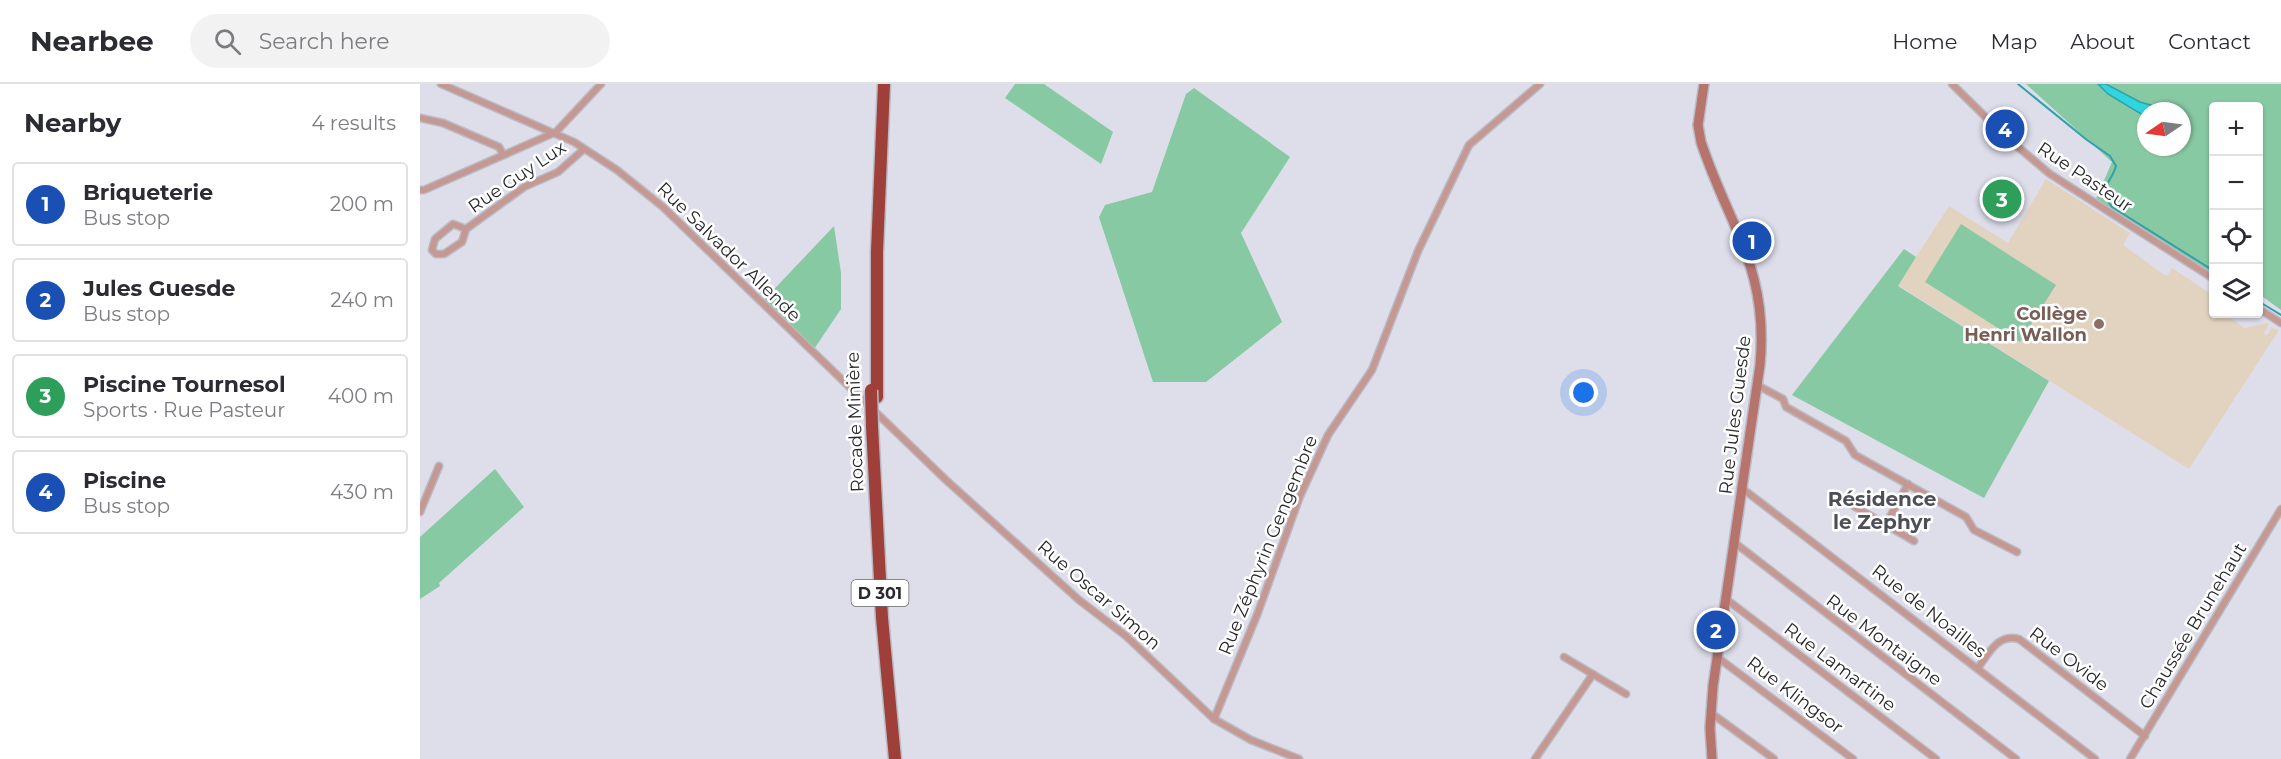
<!DOCTYPE html>
<html lang="en">
<head>
<meta charset="utf-8">
<style>
  body { margin:0; font-family:Montserrat,sans-serif; background:#f2f2f3; color:#2b2b33 }
  .controls { position:absolute; right:18px; top:18px; display:grid; overflow:hidden; border-radius:6px; box-shadow:0 2px 4px #0004 }
  .controls button { width:54px; height:54px; display:grid; place-items:center; padding:0; border:0; border-bottom:2px solid #e1e1e2; background:#fff; color:#2b2b33; font:30px sans-serif }
  .compass { position:absolute; left:1717px; top:18px; width:54px; height:54px; border-radius:50%; background:#fff; box-shadow:0 2px 4px #0004; rotate:257deg }
  .you { position:absolute; left:1164px; top:309px; width:21px; height:21px; margin:-15px; border:4px solid #fff; border-radius:50%; background:#1a73e8; box-shadow:0 0 0 9px #1a73e833 }
  .badge { display:grid; place-items:center; width:39px; height:39px; border-radius:50%; background:#1a73e8; color:#fff; font-size:20px; font-weight:700 }
  .pin { position:absolute; translate:-50% -50%; border:3px solid #fff; box-shadow:0 2px 6px #0006 }
  .list { margin:0; padding:0; list-style:none }
  h2 { display:flex; justify-content:space-between; align-items:center; height:78px; margin:0; padding:0 24px; font-size:26px }
  h2 small { font-size:20px; font-weight:400; color:#7c7c81 }
  .list li { display:grid; grid-template-columns:39px 1fr auto; gap:18px; align-items:center; box-sizing:border-box; height:84px; margin:0 12px 12px; padding:0 12px; border:2px solid #e1e1e2; border-radius:6px }
  .list b { display:block; font-size:22px; white-space:nowrap }
  .list p { margin:0; font-size:20px; white-space:nowrap; color:#7c7c81 }
  .list em { font-size:20px; font-style:normal; color:#7c7c81 }
  .icon { flex:none; width:33px; height:33px; fill:none; stroke:currentColor; stroke-width:2; stroke-linecap:round; stroke-linejoin:round }
  .map { position:relative; flex:none; width:1861px; height:675px; overflow:hidden }
  header { display:flex; align-items:center; gap:36px; box-sizing:border-box; height:84px; padding:0 30px; background:#fff; border-bottom:2px solid #e1e1e2 }
  header strong { font-size:28px }
  nav { display:flex; gap:33px; margin-inline-start:auto; font-size:21px }
  .search { width:420px; height:54px; background:#f2f2f3; display:flex; align-items:center; gap:15px; box-sizing:border-box; padding:0 21px; border-radius:33px; color:#7c7c81; font-size:22px }
  main { display:flex }
  aside { flex:1; background:#fff }
  .map>svg:first-child { display:block }
  .education { fill:#e2d3c1 }
  .green { fill:#87c9a2; fill-rule:evenodd }
  .water { fill:#32d5df; stroke:#2fa1aa; stroke-width:1.5 }
  .lines { fill:none; stroke-linecap:round; stroke-linejoin:round }
  .stream { stroke:#2fa1aa; stroke-width:2 }
  .street-casing { stroke:#b9bac4; stroke-width:9 }
  .secondary-casing { stroke:#b9bac4; stroke-width:12 }
  .highway-casing { stroke:#b9bac4; stroke-width:15 }
  .street { stroke:#c69892; stroke-width:6 }
  .secondary { stroke:#b7746c; stroke-width:9 }
  .highway { stroke:#9e4039; stroke-width:12 }
  .highway-bridge-casing { stroke:#b9bac4; stroke-width:15; stroke-linecap:butt }
  .highway-bridge { stroke:#9e4039; stroke-width:12 }
  .education-dot { fill:#8d6e63; stroke:#fff; stroke-width:2 }
  .labels { text-anchor:middle; dominant-baseline:central; stroke-width:5; stroke-linejoin:round; paint-order:stroke }
  .shield { fill:#fff; stroke:#68686c; stroke-width:1.5 }
  .shield-label { font-size:16px; font-weight:bold; fill:#28282d }
  .street-label { font-size:18px; fill:#28282d; stroke:#fff }
  .education-label { font-size:18px; font-weight:bold; fill:#785e54; stroke:#fff; text-anchor:end }
  .neighbourhood-label { font-size:20px; font-weight:bold; fill:#4d4e58; stroke:#fff }
</style>
</head>
<body>
<header>
<strong>Nearbee</strong>
<div class="search"><svg class="icon" aria-label="search" viewBox="0 0 24 24"><circle cx="10" cy="10" r="6"/><path d="M15 15l6 6"/></svg>Search here</div>
<nav><a>Home</a><a>Map</a><a>About</a><a>Contact</a></nav>
</header>
<main>
<aside>
<h2>Nearby<small>4 results</small></h2>
<ul class="list">
<li><span class="badge" style="background:#1a4fb4">1</span><div><b>Briqueterie</b><p>Bus stop</p></div><em>200 m</em></li>
<li><span class="badge" style="background:#1a4fb4">2</span><div><b>Jules Guesde</b><p>Bus stop</p></div><em>240 m</em></li>
<li><span class="badge" style="background:#2e9e5b">3</span><div><b>Piscine Tournesol</b><p>Sports · Rue Pasteur</p></div><em>400 m</em></li>
<li><span class="badge" style="background:#1a4fb4">4</span><div><b>Piscine</b><p>Bus stop</p></div><em>430 m</em></li>
</ul>
</aside>
<div class="map">
<svg width="1861" height="675" viewBox="0 0 1861 675">
  <rect width="100%" height="100%" fill="#dddeea"/>
  <path class="education" d="M1626,95l84,54 -7,12 40,29 4,2 5,-8 41,27 1,19h12l18,14 23,-5 2,1 -5,9 3,2 5,-7 7,2 -90,139 -291,-184 51,-79 59,37z"/>
  <g class="green">
    <path d="M595,0h29l69,48 -12,32 -96,-66z"/>
    <path d="M1606,0h255v226l-22,-16 -1,-188h-44l-1,168 -117,-75 16,-37zM1726,27h36v36h-36z"/>
    <path d="M774,4l96,69 -49,76 41,89 -76,60h-53l-54,-165 6,-12 47,-13 34,-98z"/>
    <path d="M1541,140l95,61 -36,57 -95,-60z"/>
    <path d="M414,142l7,47v36l-29,43 -51,-49z"/>
    <path d="M1484,165l12,8 -18,29 151,95 -65,117 -192,-103z"/>
    <path d="M75,385l29,38 -85,76 1,3 -20,13v-62z"/>
  </g>
  <path class="water" d="M1678,0h8l34,18 32,9h-26v6l-38,-23z"/>
  <g class="lines">
    <g class="stream">
      <path d="M1598,0l69,56 23,16 6,10c-3,11 -10,17 -13,28l9,13 102,64"/>
      <path d="M1838,217l23,14"/>
    </g>
    <defs>
      <g id="street">
        <path d="M21,0l133,58 43,28 46,37 283,273 133,120 47,36 88,83 37,21 48,19"/>
        <path d="M1532,0l53,52 45,38 164,105"/>
        <path d="M0,34l23,5 56,24 4,7"/>
        <path d="M0,106h4l132,-58 45,-48"/>
        <path d="M46,145l-4,13 -18,12h-8l-4,-4 3,-11 18,-15 13,5 58,-42 34,-15 26,-23"/>
        <path d="M1838,224l23,15"/>
        <path d="M1337,301l26,14 3,8 60,34 9,14 111,62 8,13 43,22"/>
        <path d="M1323,405l352,270"/>
        <path d="M1432,421l62,36"/>
        <path d="M0,428l19,-46"/>
        <path d="M1466,440l22,-40"/>
        <path d="M1315,459l281,216"/>
        <path d="M1306,515l210,160"/>
        <path d="M1144,573l62,37"/>
        <path d="M1297,573l136,102"/>
        <path d="M1558,584c11,-15 20,-35 41,-29l126,97"/>
        <path d="M1291,629l63,46"/>
        <path d="M794,635l43,-104 43,-119 28,-61 44,-65 46,-119 51,-106 71,-61"/>
        <path d="M1115,675l58,-85"/>
        <path d="M1710,675l151,-250"/>
      </g>
      <path id="secondary" d="M1284,0l-6,41 3,17c28,85 68,126 59,223l-47,321 -3,42 2,31"/>
      <g id="highway">
        <path d="M457,313v-145l7,-168"/>
        <path d="M452,342l10,192 13,141"/>
      </g>
    </defs>
    <use href="#street" class="street-casing"/>
    <use href="#secondary" class="secondary-casing"/>
    <use href="#highway" class="highway-casing"/>
    <use href="#street" class="street"/>
    <use href="#secondary" class="secondary"/>
    <use href="#highway" class="highway"/>
    <defs>
      <path id="highway-bridge" d="M451,306l1,36"/>
    </defs>
    <use href="#highway-bridge" class="highway-bridge-casing"/>
    <use href="#highway-bridge" class="highway-bridge"/>
  </g>
  <circle class="education-dot" cx="1679" cy="240" r="6"/>
  <g class="labels">
    <rect class="shield" x="431.5" y="496" width="57" height="26" rx="4.5"/>
    <g class="shield-label">
      <text x="460" y="509">D 301</text>
    </g>
    <g class="street-label">
      <text transform="translate(97 93) rotate(-34)">Rue Guy Lux</text>
      <text transform="translate(1665 93) rotate(34)">Rue Pasteur</text>
      <text transform="translate(309 168) rotate(44)">Rue Salvador Allende</text>
      <text transform="translate(1315 331) rotate(-83)">Rue Jules Guesde</text>
      <text transform="translate(435 338) rotate(-92)">Rocade Minière</text>
      <text transform="translate(848 461) rotate(-68)">Rue Zéphyrin Gengembre</text>
      <text transform="translate(679 511) rotate(41)">Rue Oscar Simon</text>
      <text transform="translate(1509 527) rotate(38)">Rue de Noailles</text>
      <text transform="translate(1773 542) rotate(-59)">Chaussée Brunehaut</text>
      <text transform="translate(1464 556) rotate(37)">Rue Montaigne</text>
      <text transform="translate(1649 575) rotate(37)">Rue Ovide</text>
      <text transform="translate(1420 583) rotate(37)">Rue Lamartine</text>
      <text transform="translate(1375 611) rotate(37)">Rue Klingsor</text>
    </g>
    <g class="education-label">
      <text x="1667" y="230">Collège<tspan x="1667" dy="21">Henri Wallon</tspan></text>
    </g>
    <g class="neighbourhood-label">
      <text x="1462" y="415">Résidence<tspan x="1462" dy="23">le Zephyr</tspan></text>
    </g>
  </g>
</svg>
<div class="controls">
<button>+</button>
<button>−</button>
<button><svg class="icon" aria-label="locate" viewBox="0 0 24 24"><circle cx="12" cy="12" r="6"/><path d="M12 2v4M12 18v4M2 12h4M18 12h4"/></svg></button>
<button><svg class="icon" aria-label="layers" viewBox="0 0 24 24"><path d="M12 4l9 5-9 5-9-5zM3 14l9 5 9-5"/></svg></button>
</div>
<svg class="compass" viewBox="-18 -18 36 36"><path d="M0-13l5 13h-10z" fill="#e53935"/><path d="M0 13l5-13h-10z" fill="#7c7c81"/></svg>
<div class="you"></div>
<div class="pin badge" style="left:1332px;top:157px;background:#1a4fb4">1</div>
<div class="pin badge" style="left:1296px;top:546px;background:#1a4fb4">2</div>
<div class="pin badge" style="left:1582px;top:115px;background:#2e9e5b">3</div>
<div class="pin badge" style="left:1585px;top:45px;background:#1a4fb4">4</div>
</div>
</main>
</body>
</html>
